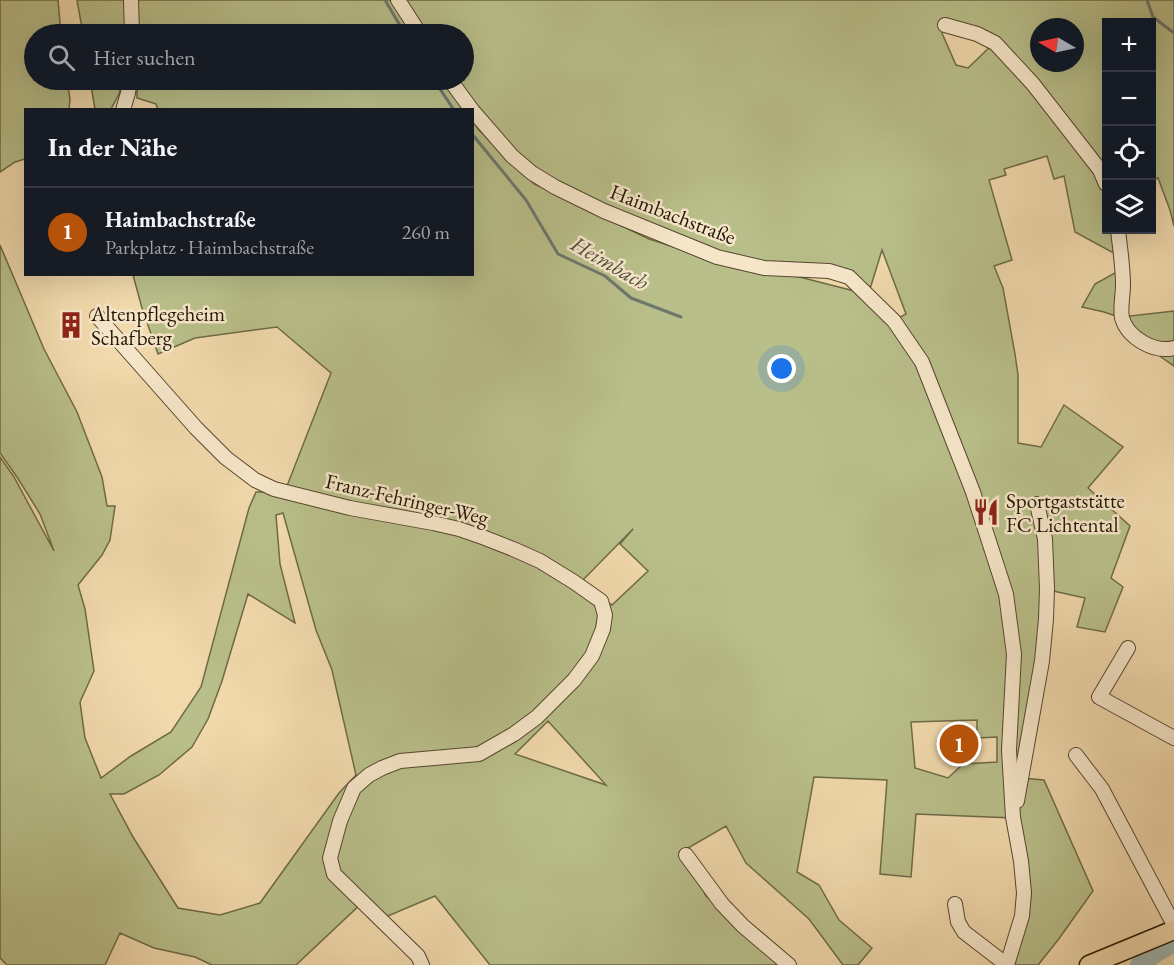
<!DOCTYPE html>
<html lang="de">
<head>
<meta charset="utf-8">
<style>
  body { margin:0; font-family:"EB Garamond",serif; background:#242831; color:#f1f3f6 }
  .controls { position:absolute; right:18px; top:18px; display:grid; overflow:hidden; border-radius:0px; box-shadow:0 6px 24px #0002 }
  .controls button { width:54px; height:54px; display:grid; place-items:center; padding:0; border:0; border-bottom:2px solid #363941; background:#171b24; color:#f1f3f6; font:30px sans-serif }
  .compass { position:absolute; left:1030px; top:18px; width:54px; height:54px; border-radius:50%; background:#171b24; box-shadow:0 6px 24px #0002; rotate:279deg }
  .you { position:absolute; left:782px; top:369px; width:21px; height:21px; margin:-15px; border:4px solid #fff; border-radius:50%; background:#1a73e8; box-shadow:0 0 0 9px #1a73e833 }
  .badge { display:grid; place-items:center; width:39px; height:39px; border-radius:50%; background:#b45309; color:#fff; font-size:20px; font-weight:700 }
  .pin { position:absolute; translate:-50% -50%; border:3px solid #fff; box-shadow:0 2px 6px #0006 }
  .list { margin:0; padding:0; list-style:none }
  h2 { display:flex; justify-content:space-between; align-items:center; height:78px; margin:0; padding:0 24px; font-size:26px }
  h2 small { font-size:20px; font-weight:400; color:#9ea1a6 }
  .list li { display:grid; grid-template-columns:39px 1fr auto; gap:18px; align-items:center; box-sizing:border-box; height:90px; padding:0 24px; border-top:2px solid #363941 }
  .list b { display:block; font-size:22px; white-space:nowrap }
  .list p { margin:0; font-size:20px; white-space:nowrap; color:#9ea1a6 }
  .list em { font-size:20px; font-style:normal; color:#9ea1a6 }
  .icon { flex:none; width:33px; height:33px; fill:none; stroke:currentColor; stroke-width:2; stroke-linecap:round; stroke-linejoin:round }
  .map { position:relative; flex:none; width:1174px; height:965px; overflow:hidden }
  .search { position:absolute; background:#171b24; box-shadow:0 6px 24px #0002; left:24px; top:24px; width:450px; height:66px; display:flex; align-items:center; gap:15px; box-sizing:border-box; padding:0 21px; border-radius:33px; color:#9ea1a6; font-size:22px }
  .panel { position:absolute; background:#171b24; box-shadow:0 6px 24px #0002; left:24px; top:108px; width:450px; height:168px; border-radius:0px }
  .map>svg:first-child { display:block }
  .green { fill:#b9bf8a; stroke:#6e6a46; stroke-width:1.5; fill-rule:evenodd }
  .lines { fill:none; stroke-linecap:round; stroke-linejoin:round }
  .stream { stroke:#6d776d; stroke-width:3 }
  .river { stroke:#9fb8b4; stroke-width:20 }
  .minor-casing { stroke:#56462d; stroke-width:16 }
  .major-casing { stroke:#231503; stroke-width:21 }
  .minor { stroke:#f6e6c9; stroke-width:14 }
  .major { stroke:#f1d9ac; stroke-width:18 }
  .labels { text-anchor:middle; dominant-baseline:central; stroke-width:5; stroke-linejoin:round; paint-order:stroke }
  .street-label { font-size:21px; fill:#231503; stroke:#f6e6c9 }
  .poi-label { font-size:21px; fill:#231503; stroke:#f6e6c9; text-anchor:start }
  .water-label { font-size:22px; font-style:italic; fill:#4e4e41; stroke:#f6e6c9 }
</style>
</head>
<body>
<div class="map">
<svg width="1174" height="965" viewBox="0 0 1174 965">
  <rect width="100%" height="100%" fill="#f1d9ac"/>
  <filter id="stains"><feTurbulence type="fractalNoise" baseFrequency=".00333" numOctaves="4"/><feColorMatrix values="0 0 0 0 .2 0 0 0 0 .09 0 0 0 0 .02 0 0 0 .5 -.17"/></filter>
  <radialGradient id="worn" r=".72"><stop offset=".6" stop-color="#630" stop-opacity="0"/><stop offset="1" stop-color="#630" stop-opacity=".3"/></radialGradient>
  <g class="green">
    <path d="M0,0h58l3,34h-27v46h33l3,20 -1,9 -43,1 -1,49 -10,3 -15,10z"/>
    <path d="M77,0h49l2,34h-45z"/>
    <path d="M137,0h253l23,34h-275z"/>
    <path d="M402,0h772v226l-4,-16 -12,-32 -6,2v-158h-46v208h12l3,27 -46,-25 -11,-56 -10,3 -7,-23 -43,13 2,6 -17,5 23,80 -18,6 9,22 12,66 3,21v68l23,4 23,-42 59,42 -35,41 42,38 -19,52 12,9 -18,45 -28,-5 8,-29 -41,-9 -22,189 22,2 49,111 -35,49 -20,25h-26l10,-49 -9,-98 -97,-4 -5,63 -31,-3 7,-94 -73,-3 -17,95 22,13 20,35 33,28 -14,17h-15l-34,-46 -63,-56 -20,-37 -38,22 -2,7 20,41 83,69h-299l-55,-69 -47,20 -25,-14 -67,63h-84l-17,-8 -41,-9 -34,-15 -15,32h-98l-7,-7v-501l14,20 40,74 -14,-37 -23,-37 -17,-24v-208l44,104 33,63 25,65 5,29h8l-5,34 -8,15 -24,30 7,24 9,62 -14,31 5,36 16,40 30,-22 40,-24 30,-45 48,-179 7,-16h11l212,39 -170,-36 -22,-9 44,-113 -54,-46 -82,11 -37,16 -16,-46 -9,-33 339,-1 1,-153 5,8 56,55 115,55 75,24 60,10 82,21 27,27 13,-7 -24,-64 -12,39 -23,-18 -91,-6 -42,-11 -175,-79 -35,-29 -52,-66h12v-46h-38zM944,19l50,24 -26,25 -12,-3 -18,-41zM1039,27h36v36h-36zM283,513l33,117 16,40 24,105 -17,18 -79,110 -40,12 -42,-7 -45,-71 -23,-43h14l35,-19 33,-28 16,-28 14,-38 26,-87 47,29 -15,-59 -4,-49zM633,529l-13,15 28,27 -36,34 -33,-21zM977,720v18l20,-1v25l-34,2 -15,14 -33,-10 -4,-46zM548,721l58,64 -91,-31z"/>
    <path d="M90,80h33l-4,14 -8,15h-16z"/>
    <path d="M137,80h307l20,29 -306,1 -2,-6 -19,-6z"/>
    <path d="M1122,269v48l52,-6v55l-13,-9 -39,-39 -18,-6 -22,-5 13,-23z"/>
  </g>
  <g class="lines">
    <g class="stream">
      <path d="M385,0l20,34"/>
      <path d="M1147,0l6,17 21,16"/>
      <path d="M434,80l20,30"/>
      <path d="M472,134l54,66 32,54 47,22 26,22 50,19"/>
    </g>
    <path class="river" d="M1140,965l16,-13 18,-10"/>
    <defs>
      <g id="minor">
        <path d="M131,0l1,34"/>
        <path d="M398,0l22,34"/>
        <path d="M945,25l32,9 18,9 38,41 67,86 6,14"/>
        <path d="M450,80l22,30"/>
        <path d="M123,110l5,-17 2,-13"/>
        <path d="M472,110l40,46 20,17 23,14 49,24 113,46 47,11 65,3 20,6 45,44 28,41 51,130 33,102 8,60 -5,96 4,67 8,44 3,32 -2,23 -15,49"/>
        <path d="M1118,230c2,18 5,37 5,55 0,10 -3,23 -1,33 6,20 32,35 52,30"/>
        <path d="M97,316l99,112 30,30 29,22 19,9 76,19 83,15 26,6 26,9 28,11 27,12 34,21 27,19 4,14 -2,14 -11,27 -18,24 -37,37 -23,17 -35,20 -79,7 -18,7 -13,7 -15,13 -14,33 -10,37 4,16 84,82 4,9"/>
        <path d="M1128,648l-29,49 75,41"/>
        <path d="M1076,755l26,34 72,136"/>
        <path d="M1017,801l25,-140 4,-42 1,-30 -2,-50 -8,-35"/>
        <path d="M686,855l36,49 21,22 46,39"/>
        <path d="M955,904l3,18 6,10 43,33"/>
      </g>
      <path id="major" d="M1089,965l85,-35"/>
    </defs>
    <use href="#minor" class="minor-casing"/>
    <use href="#major" class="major-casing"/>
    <use href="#minor" class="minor"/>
    <use href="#major" class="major"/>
  </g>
  <defs>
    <symbol id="building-bare" viewBox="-9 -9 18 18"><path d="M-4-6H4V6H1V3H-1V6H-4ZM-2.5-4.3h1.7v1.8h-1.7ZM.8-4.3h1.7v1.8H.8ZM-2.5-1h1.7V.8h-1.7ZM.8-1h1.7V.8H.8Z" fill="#8f2418" stroke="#f6e6c9" stroke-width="2.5" paint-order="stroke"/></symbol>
    <symbol id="restaurant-bare" viewBox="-9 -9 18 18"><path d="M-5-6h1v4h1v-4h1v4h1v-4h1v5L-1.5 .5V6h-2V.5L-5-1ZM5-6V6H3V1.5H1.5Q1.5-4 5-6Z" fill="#8f2418" stroke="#f6e6c9" stroke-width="2.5" paint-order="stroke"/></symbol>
  </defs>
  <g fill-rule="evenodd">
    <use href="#building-bare" x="52" y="306" width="38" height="38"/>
    <use href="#restaurant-bare" x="967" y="493" width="38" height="38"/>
  </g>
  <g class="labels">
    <g class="street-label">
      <text transform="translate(673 214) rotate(21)">Haimbachstraße</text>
      <text transform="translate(407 499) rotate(13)">Franz-Fehringer-Weg</text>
    </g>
    <g class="poi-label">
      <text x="91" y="313">Altenpflegeheim<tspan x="91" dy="24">Schafberg</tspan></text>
      <text x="1006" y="500">Sportgaststätte<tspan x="1006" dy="24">FC Lichtental</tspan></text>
    </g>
    <g class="water-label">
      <text transform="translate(610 263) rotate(30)">Heimbach</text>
    </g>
  </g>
  <rect width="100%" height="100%" filter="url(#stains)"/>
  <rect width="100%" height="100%" fill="url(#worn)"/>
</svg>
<div class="controls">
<button>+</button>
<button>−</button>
<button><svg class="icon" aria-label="locate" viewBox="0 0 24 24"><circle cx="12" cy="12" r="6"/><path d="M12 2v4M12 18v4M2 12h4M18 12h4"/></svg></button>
<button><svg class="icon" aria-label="layers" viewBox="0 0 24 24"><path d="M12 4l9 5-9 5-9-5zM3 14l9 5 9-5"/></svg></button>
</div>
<svg class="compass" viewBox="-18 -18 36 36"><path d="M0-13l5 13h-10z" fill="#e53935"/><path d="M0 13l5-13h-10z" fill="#9ea1a6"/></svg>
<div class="you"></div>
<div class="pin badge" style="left:959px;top:744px">1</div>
<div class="search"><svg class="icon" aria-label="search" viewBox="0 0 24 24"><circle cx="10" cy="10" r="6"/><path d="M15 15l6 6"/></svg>Hier suchen</div>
<section class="panel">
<h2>In der Nähe<small></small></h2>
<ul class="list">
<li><span class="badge">1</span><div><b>Haimbachstraße</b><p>Parkplatz · Haimbachstraße</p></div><em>260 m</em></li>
</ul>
</section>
</div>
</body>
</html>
